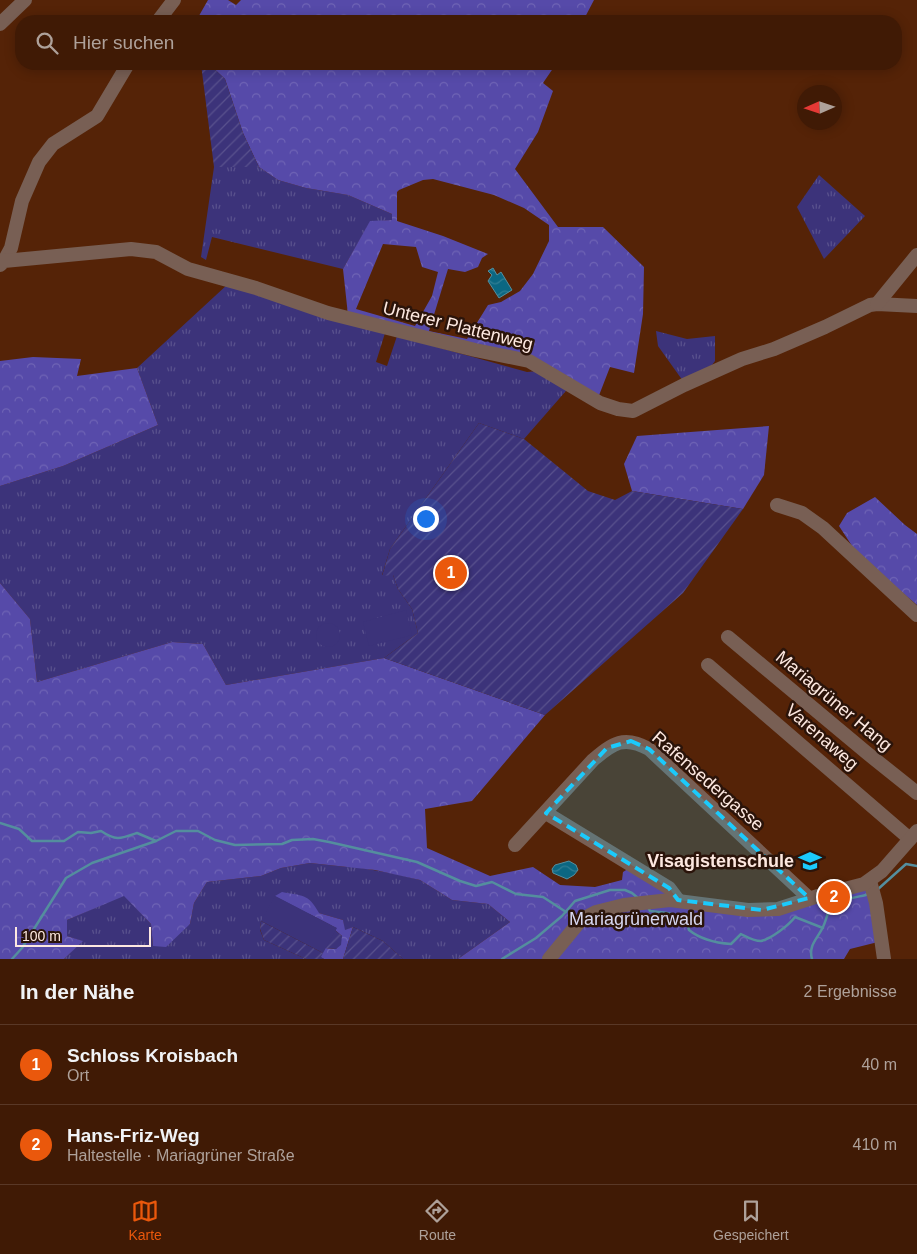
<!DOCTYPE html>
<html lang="de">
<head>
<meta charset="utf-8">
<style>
  body { margin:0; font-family:Arial,sans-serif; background:#47230f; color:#f1f3f6 }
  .compass { position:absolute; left:797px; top:85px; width:45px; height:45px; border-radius:50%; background:#401a05; box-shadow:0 2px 12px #0003; rotate:267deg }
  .scale { position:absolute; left:15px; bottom:12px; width:136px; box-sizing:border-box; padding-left:5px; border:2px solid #fde8e0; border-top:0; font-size:14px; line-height:18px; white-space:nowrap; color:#fde8e0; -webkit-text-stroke:4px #2b140a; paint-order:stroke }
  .you { position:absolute; left:425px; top:518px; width:18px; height:18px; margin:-12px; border:4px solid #fff; border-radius:50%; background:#1a73e8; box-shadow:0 0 0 8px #1a73e833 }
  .badge { display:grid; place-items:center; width:32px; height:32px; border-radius:50%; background:#ea580c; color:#fff; font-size:16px; font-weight:700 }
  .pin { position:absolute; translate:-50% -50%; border:2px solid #fff; box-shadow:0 1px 5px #0006 }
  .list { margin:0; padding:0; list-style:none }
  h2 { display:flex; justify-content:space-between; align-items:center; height:65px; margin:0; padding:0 20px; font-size:21px }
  h2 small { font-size:16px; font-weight:400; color:#aea19a }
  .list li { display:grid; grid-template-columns:32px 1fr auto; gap:15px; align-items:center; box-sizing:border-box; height:80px; padding:0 20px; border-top:1px solid #593827 }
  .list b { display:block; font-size:19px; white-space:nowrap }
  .list p { margin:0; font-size:16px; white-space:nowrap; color:#aea19a }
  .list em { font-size:16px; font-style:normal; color:#aea19a }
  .icon { flex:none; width:28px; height:28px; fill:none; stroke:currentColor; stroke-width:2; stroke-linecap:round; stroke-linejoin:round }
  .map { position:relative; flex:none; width:917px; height:959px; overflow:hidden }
  .search { position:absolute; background:#401a05; box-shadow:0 2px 12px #0003; left:15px; right:15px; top:15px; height:55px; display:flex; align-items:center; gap:12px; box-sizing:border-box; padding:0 18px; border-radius:20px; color:#aea19a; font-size:19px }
  .sheet { height:225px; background:#401a05 }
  nav { display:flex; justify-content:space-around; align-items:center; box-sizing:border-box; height:70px; border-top:1px solid #593827; background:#401a05; font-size:14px; color:#aea19a }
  nav a { display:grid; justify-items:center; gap:2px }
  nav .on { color:#ea580c }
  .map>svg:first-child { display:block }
  .grass { fill:url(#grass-tufts) }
  .forest { fill:url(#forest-crowns); fill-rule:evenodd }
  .garden { fill:url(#garden-furrows) }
  .pitch { fill:#3c337a }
  .water { fill:url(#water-waves); stroke:#548e9e }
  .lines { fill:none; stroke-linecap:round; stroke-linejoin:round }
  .stream { stroke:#548e9e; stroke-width:2.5 }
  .minor { stroke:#785f54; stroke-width:14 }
  .marked { fill:#1bcafc; fill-opacity:0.2; stroke:#1bcafc; stroke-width:4; stroke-dasharray:10 6; stroke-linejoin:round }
  .labels { text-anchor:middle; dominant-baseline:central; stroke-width:5; stroke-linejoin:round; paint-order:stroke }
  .street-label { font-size:18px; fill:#fde8e0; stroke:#2b140a }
  .poi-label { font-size:18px; font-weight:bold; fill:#fde8e0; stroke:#2b140a; text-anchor:end }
  .park-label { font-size:18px; fill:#d7d7f1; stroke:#2b140a }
</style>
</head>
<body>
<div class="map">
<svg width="917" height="959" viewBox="0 0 917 959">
  <defs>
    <pattern id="grass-tufts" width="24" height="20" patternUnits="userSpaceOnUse" patternTransform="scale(1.25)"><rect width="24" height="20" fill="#3c337a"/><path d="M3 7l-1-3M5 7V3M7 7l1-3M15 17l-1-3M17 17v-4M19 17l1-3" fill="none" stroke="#59518d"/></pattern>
    <pattern id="forest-crowns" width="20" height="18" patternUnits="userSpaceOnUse" patternTransform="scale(1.25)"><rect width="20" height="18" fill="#564aa9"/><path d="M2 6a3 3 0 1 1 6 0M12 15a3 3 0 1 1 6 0" fill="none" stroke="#6f64b5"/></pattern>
    <pattern id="garden-furrows" width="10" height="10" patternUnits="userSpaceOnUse" patternTransform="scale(1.25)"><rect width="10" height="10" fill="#3c337a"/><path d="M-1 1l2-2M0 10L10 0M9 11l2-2" fill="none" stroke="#59518d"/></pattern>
    <pattern id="water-waves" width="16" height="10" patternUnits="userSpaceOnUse" patternTransform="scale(1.25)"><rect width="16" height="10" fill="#0b6782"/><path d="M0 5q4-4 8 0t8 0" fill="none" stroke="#2f7d93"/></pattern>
  </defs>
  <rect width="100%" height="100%" fill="#552307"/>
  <g class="grass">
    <path d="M214,167h45l19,13 28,8 42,7 44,19v6l-22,2 -27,47 -131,-32 -6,23 -5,-3z"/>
    <path d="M819,175l46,41 -41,43 -27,-52z"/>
    <path d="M228,284l157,49 -9,29 11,4 10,-30 130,36 24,-2 21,14 -48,55 -45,-16 -89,126 -8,26h11l5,14 14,20 6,24 -34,25 -158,27 -23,-41 -31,-2 -135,40 -7,-63 -30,-36v-97l63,-20 95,-41 -21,-57z"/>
    <path d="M656,331l31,8 28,-3v25l-3,4 -29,16 -25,-35z"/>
    <path d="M310,863l37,4 3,-1 46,8 24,6 32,20 36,4 22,18 -52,37h-55l-20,-18 -30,-14 -9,4 -1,-11 -24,-7 -58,8 -1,9 4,10 42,19h-242l18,-18 -15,-5v-16l57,-25 27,29 2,22 37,-22 4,-21 13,-21 54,-6 20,-8z"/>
  </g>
  <g class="forest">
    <path d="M208,0h20l8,5 5,-5h353l-11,21h-387z"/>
    <path d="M209,64h347l-13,19 10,8 -15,41 -23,37 43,58h45l41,40 -1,47 -9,59 -24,-6 -12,31 -47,-28 -203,-55 -5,-46 27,-48 22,-1v-6l-44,-19 -42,-7 -28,-8 -19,-13 -16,-34 -18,-54zM433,179l61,16 30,13 25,17v16l-16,33 -13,17 -19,11 -13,3 -21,34 -38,-8 19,-62 17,3 13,-5 4,-9 6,-4 -45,-18 -46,-15v-29l2,-2 24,-10zM383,244l33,3 6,20 16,5 -6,24 -17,30 -59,-17z"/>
    <path d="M33,357l48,2 -4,17 60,-8 21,57 -95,41 -63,20v-125z"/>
    <path d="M769,426l-5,49 -21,34 -111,-18 -8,-27 13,-28z"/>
    <path d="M875,497l30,28 12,9v71l-59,-50 -19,-29 8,-13z"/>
    <path d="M0,583l30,36 7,63 135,-40 31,2 23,41 158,-27 161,57 -73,86 -47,8 2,39 63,28 43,-9 27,18 35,2 27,-7 1,-8 8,-5 30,20 66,26 142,-26 9,55 -28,7 -6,10h-386l52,-37 -22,-18 -36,-4 -32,-20 -45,-10 -65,-7 -29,5 -20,8 -54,6 -13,21 -4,21 -24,23 -13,-1 -2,-22 -27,-28 -57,24v16l16,5 -19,18h-64z"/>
    <path d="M282,892c20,4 26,1 37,21l24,7 2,10 8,-3 -10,32h-19l-4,-2 5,-9 11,1 6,-13 -7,-6 1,-2 -61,-32z"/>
  </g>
  <g class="garden">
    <path d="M201,64h8l16,15 18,54 16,34h-45z"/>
    <path d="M479,423l45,16 64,52 27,9 17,-9 111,18 -60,84 -138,122 -161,-57 34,-25 -6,-24 -14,-20 -5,-14 -11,1 8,-27z"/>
    <path d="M261,921l62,32 -2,4 3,2h-18l-42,-19 -4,-11z"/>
    <path d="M353,927l30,14 20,18h-60z"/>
    <path d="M335,930l7,6 -1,9 -5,4 -11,-1z"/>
  </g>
  <g class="pitch">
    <path d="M406,610l6,25 -43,11 -6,-24z"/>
    <circle cx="328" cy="635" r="12"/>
    <path d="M275,896l62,32 -14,25 -62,-32z"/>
  </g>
  <g class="water">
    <path d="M493,268l4,7 4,-3 11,18 -13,8 -11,-17 4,-6 -4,-4z"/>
    <path d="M569,861l7,4 2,5 -4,5 -7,4 -14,-6 -1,-4 3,-4z"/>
  </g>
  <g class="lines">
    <g class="stream">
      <path d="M0,823l19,6 13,12h32l14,-9 13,1 10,-2c15,10 19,8 36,2l19,8 20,-10h22l17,9 20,5 47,-1 10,-4 21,-1 16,3 88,20 43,19 16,5 16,-4 24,12 27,3 23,15"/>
      <path d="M877,890l29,-26 11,2"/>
      <path d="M648,907l2,4c15,2 36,1 39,19 11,9 28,13 42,14l10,-10c6,3 13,7 20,7 10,-2 28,-16 34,-24l28,11"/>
      <path d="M12,959l10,-11 44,-70 26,-15 64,-22"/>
      <path d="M502,959l34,-21 26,-22 13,-15 35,-11h15l7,3 6,5"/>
      <path d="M812,959c-4,-14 6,-21 11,-32 4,-8 4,-18 13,-23 9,-6 23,-7 34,-10"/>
    </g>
    <g class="minor">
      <path d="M158,21l16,-21"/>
      <path d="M0,24l25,-24"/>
      <path d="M4,261l7,-13 11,-47 17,-39 14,-18 44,-28 31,-52"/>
      <path d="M0,265l4,-4 127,-12 25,3 32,17 68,19 72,25 147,37 54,11 71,42 18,6 15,2 51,-26 58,-26 32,-10 51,-22 45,-22 7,-1 40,2"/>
      <path d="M877,304l40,-49"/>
      <path d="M777,505l25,8 21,15 94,87"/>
      <path d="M728,637l139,116 50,40"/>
      <path d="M708,665l202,174"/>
      <path d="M546,813l123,75 9,12"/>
      <path d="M515,845l78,-85c20,-17 31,-25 56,-11l160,149"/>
      <path d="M870,881l6,22 8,56"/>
      <path d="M549,959l32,-39 15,-8 28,-7 46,-5 78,10 30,-1 40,-13 46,-12 18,-13 35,-40"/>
    </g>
  </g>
  <path class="marked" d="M631,741l18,8 160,149 -47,12 -84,-10 -9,-12 -123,-75 61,-65z"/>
  <defs>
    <symbol id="school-bare" viewBox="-9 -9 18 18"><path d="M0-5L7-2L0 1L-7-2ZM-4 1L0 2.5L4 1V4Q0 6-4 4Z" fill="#1bcafc" stroke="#2b140a" stroke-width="2.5" paint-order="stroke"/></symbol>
  </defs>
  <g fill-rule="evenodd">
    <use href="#school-bare" x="794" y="845" width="32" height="32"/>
  </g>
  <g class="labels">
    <g class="street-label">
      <text transform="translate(458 326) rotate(14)">Unterer Plattenweg</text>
      <text transform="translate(834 701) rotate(40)">Mariagrüner Hang</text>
      <text transform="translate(822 737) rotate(41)">Varenaweg</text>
      <text transform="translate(708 781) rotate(41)">Rafensedergasse</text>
    </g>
    <g class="poi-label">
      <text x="794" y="861">Visagistenschule</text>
    </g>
    <g class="park-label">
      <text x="636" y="919">Mariagrünerwald</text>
    </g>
  </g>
</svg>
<svg class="compass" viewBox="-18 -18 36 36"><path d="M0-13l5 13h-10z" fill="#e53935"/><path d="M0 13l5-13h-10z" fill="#aea19a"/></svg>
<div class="scale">100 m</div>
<div class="you"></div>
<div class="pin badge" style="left:451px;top:573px">1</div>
<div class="pin badge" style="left:834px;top:897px">2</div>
<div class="search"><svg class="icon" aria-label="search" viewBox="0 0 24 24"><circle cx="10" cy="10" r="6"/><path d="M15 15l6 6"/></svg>Hier suchen</div>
</div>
<section class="sheet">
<h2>In der Nähe<small>2 Ergebnisse</small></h2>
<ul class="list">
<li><span class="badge">1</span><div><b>Schloss Kroisbach</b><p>Ort</p></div><em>40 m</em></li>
<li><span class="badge">2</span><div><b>Hans-Friz-Weg</b><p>Haltestelle · Mariagrüner Straße</p></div><em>410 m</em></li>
</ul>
</section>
<nav>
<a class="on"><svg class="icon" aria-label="map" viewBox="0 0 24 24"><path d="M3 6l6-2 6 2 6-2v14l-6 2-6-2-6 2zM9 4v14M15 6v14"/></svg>Karte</a>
<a><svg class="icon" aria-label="directions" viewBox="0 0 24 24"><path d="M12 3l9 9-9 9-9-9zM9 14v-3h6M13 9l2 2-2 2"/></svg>Route</a>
<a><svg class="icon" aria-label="saved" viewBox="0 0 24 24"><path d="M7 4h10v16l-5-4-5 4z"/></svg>Gespeichert</a>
</nav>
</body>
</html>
